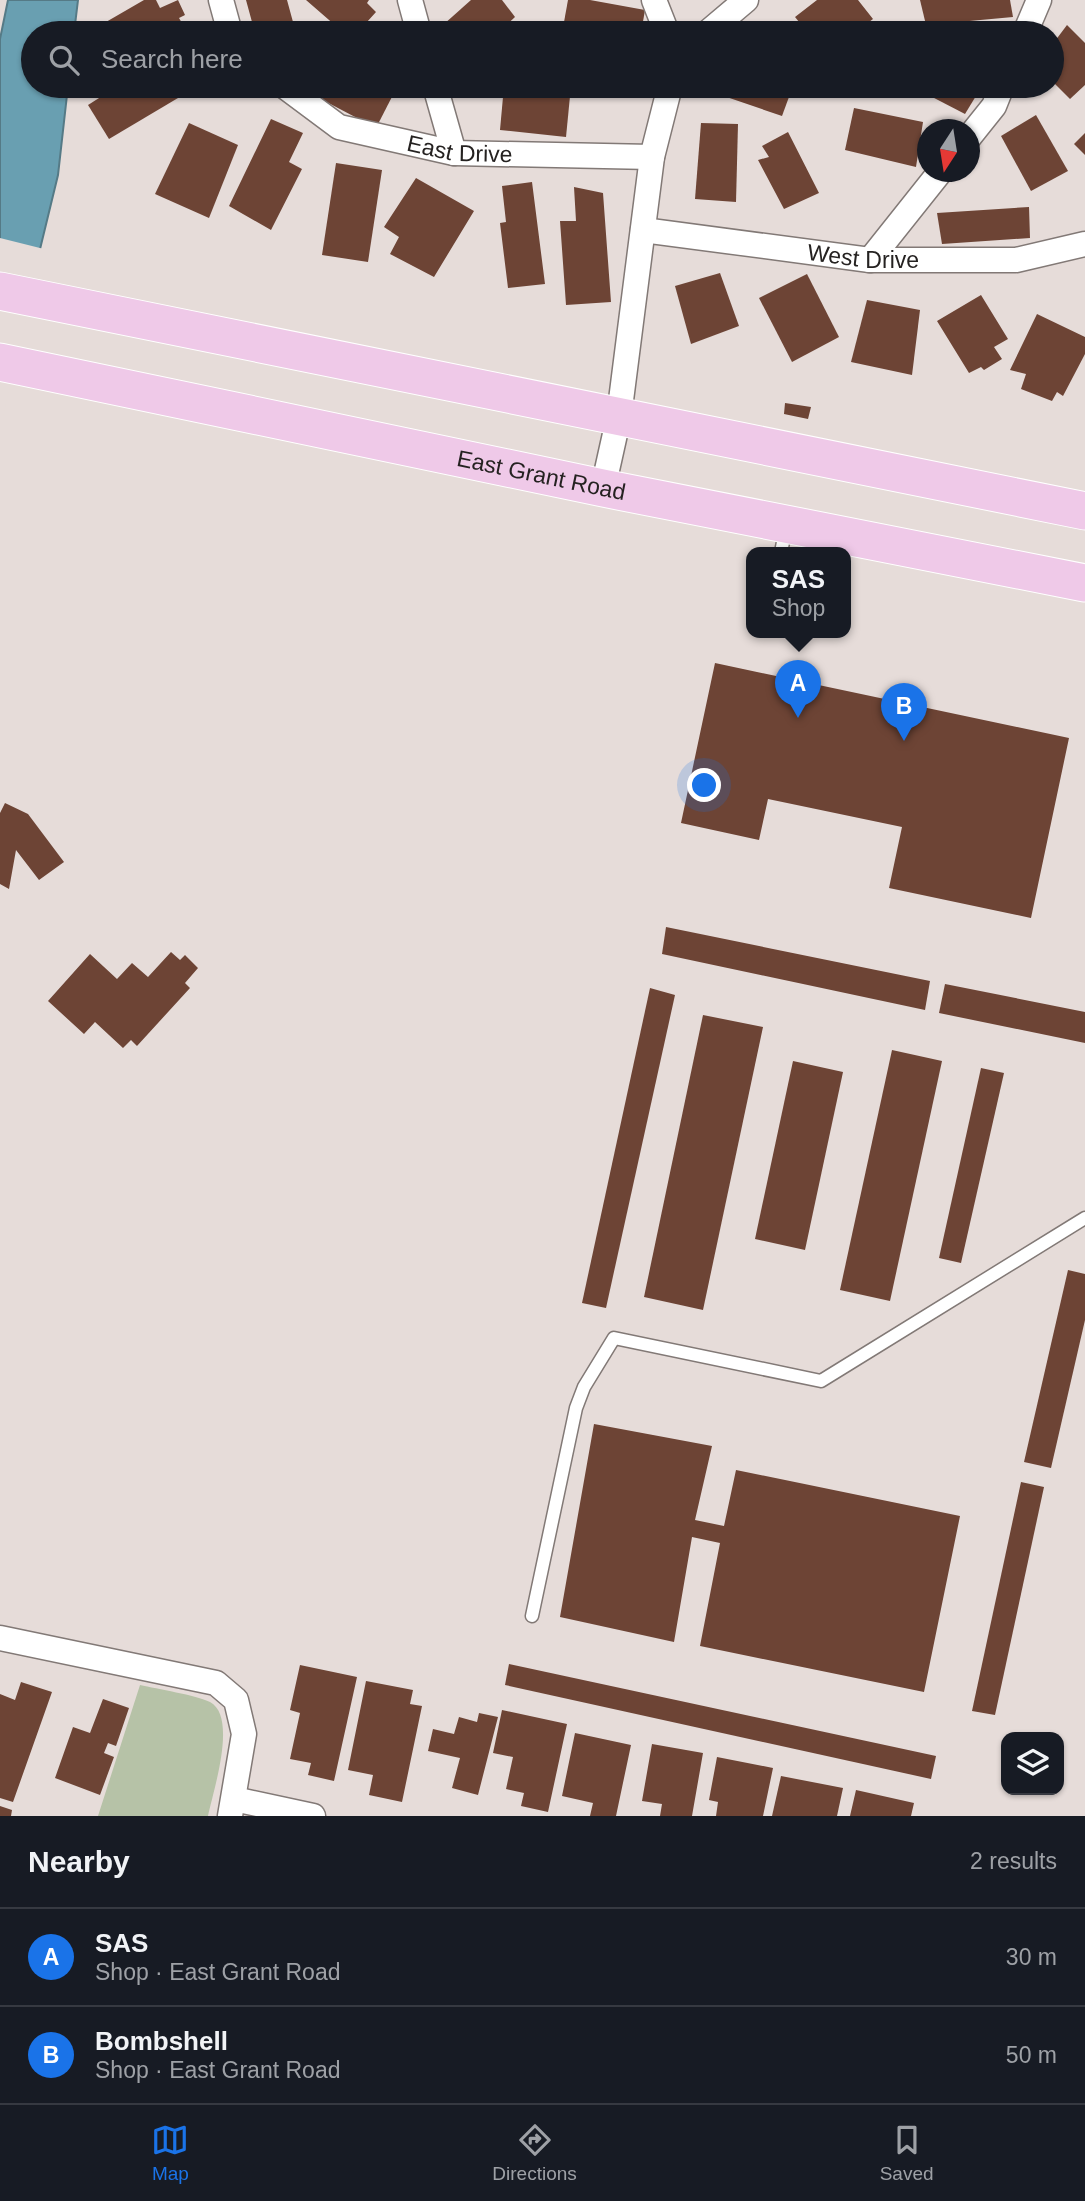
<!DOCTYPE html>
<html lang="en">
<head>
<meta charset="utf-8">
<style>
  body { margin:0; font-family:Helvetica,sans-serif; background:#242831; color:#f1f3f6 }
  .controls { position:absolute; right:21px; bottom:21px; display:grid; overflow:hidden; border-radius:14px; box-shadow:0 2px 5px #0004 }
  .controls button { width:63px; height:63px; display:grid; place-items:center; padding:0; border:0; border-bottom:2px solid #363941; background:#171b24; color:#f1f3f6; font:35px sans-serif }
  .compass { position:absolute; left:917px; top:119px; width:63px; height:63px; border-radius:50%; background:#171b24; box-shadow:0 2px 5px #0004; rotate:192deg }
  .you { position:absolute; left:705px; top:786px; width:24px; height:24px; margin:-18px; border:5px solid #fff; border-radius:50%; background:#1a73e8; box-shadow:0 0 0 10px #1a73e833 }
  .badge { display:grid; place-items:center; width:46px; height:46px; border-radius:50%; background:#1a73e8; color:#fff; font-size:23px; font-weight:700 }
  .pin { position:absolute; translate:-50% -58px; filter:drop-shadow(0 2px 4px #0008) }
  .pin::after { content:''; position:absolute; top:37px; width:24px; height:21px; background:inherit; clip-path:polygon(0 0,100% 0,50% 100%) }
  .popup { position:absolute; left:746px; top:547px; width:105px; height:91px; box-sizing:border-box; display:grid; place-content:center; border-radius:14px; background:#171b24; filter:drop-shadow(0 2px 5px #0005); font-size:23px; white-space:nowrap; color:#9ea1a6 }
  .popup b { font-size:26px; color:#f1f3f6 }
  .popup::after { content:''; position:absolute; left:50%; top:100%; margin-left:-14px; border:14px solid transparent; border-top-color:#171b24 }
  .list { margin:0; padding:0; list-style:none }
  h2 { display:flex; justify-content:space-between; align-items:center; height:91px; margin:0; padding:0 28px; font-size:30px }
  h2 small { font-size:23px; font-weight:400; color:#9ea1a6 }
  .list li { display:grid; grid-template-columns:46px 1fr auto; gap:21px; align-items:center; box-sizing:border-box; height:98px; padding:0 28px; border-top:2px solid #363941 }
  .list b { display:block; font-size:26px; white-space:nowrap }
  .list p { margin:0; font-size:23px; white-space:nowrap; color:#9ea1a6 }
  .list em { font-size:23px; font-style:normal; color:#9ea1a6 }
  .icon { flex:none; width:38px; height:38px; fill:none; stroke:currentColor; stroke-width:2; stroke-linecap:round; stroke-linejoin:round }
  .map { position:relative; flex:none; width:1085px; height:1816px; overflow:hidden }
  .search { position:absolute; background:#171b24; box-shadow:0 2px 5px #0004; left:21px; right:21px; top:21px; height:77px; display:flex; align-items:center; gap:18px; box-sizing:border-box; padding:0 24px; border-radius:38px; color:#9ea1a6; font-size:26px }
  .sheet { height:287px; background:#171b24 }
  nav { display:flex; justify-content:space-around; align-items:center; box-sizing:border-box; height:98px; border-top:2px solid #363941; background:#171b24; font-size:19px; color:#9ea1a6 }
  nav a { display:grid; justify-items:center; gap:4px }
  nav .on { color:#1a73e8 }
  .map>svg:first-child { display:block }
  .green { fill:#b6c2a7 }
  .water { fill:#699fb1; stroke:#557a86; stroke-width:2 }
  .pier { fill:#e6dcd9 }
  .building { fill:#6d4435 }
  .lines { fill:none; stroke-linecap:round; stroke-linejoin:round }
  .service-casing { stroke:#827976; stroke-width:15 }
  .minor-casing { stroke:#827976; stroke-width:27 }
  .primary-casing { stroke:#fff; stroke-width:39 }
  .service { stroke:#fff; stroke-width:12 }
  .minor { stroke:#fff; stroke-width:24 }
  .primary { stroke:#efc9e8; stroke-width:37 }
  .labels { text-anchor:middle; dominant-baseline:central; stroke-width:7; stroke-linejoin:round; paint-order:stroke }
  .street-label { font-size:23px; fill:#252221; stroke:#e6dcd9 }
</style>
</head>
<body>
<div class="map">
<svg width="1085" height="1816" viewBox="0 0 1085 1816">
  <rect width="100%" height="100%" fill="#e6dcd9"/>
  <path class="green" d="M140,1685c17,4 56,10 70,17 28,15 3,89 -2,114h-110z"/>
  <path class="water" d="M8,0h70l-4,33h-41v53h35l-10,89 -58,239v-375z"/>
  <path class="pier" d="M0,238l44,11 -41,166 -3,2z"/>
  <g class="building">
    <path d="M144,0h12l4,8 18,-8 7,15 -6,3 7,12 -6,3h-67l-7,-11z"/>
    <path d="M246,0h41l9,33h-41z"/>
    <path d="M306,0h63l-2,3 9,9 -19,21h-13z"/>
    <path d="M471,0h31l13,17 -17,16h-64z"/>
    <path d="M568,0h22l55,10 -4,23h-79z"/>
    <path d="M817,0h41l15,19 -8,6 6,8h-63l-13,-16z"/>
    <path d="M920,0h90l3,17 -87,8z"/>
    <path d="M1067,25l18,18v42l-15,14 -18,-18v-36z"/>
    <path d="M118,86h52l8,12 -69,41 -21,-34z"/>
    <path d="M323,86h73l1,1 -21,41 -59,-31z"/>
    <path d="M504,86h67l-5,51 -66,-7z"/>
    <path d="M708,86h85l-11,30 -76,-26z"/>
    <path d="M911,86h71l-17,28z"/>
    <path d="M854,108l69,14 -7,45 -71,-17z"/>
    <path d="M1036,115l32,56 -37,20 -30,-55z"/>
    <path d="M271,119l32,14 -14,29 13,7 -31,61 -42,-24z"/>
    <path d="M189,123l49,22 -29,73 -54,-24z"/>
    <path d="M701,123l37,1 -2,78 -41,-3z"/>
    <path d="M788,132l31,61 -35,16 -26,-49 11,-3 -7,-11z"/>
    <path d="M1085,133v22l-11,-11z"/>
    <path d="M336,163l46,7 -14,92 -46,-7z"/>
    <path d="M416,178l58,33 -40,66 -44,-23 9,-17 -15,-10z"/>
    <path d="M532,182l13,102 -37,4 -8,-65 6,-1 -4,-36z"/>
    <path d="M574,187l29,6 8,109 -45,3 -6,-84h16z"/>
    <path d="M1029,207l1,31 -88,6 -5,-31z"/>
    <path d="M720,273l19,53 -48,18 -16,-58z"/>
    <path d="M807,274l32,63 -47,25 -33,-64z"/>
    <path d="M981,295l27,44 -14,8 8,12 -18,11 -3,-3 -12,6 -32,-52z"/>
    <path d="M867,300l53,10 -8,65 -61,-13z"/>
    <path d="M1037,314l48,23v17l-22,42 -6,-4 -5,9 -31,-12 5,-15 -16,-4z"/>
    <path d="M785,403l26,4 -3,12 -24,-5z"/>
    <path d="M715,663l354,75 -38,180 -142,-30 13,-61 -134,-28 -9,41 -78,-17z"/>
    <path d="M5,803l23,11 36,48 -25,18 -23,-30 -7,39 -9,-5v-71z"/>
    <path d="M666,927l264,54 -5,29 -263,-56z"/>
    <path d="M171,952l9,8 5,-5 13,13 -13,15 5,5 -53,58 -6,-6 -8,8 -28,-26 -11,12 -36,-33 42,-47 27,25 15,-16 16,14z"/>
    <path d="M945,984l140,28v31l-146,-30z"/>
    <path d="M650,988l25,7 -69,313 -24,-5z"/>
    <path d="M703,1015l60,12 -60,283 -59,-13z"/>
    <path d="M892,1050l50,11 -52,240 -50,-11z"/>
    <path d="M793,1061l50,11 -38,178 -50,-11z"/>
    <path d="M981,1068l23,5 -43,190 -22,-5z"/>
    <path d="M1068,1270l17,4v46l-34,148 -27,-6z"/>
    <path d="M594,1424l118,22 -17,74 29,6 12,-56 224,46 -36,176 -224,-46 20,-103 -28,-6 -18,105 -114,-25z"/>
    <path d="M1021,1482l23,5 -49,228 -23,-4z"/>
    <path d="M509,1664l427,92 -5,23 -426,-94z"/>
    <path d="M300,1665l57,12 -23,104 -26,-6 3,-12 -21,-4 10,-46 -10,-3z"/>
    <path d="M366,1681l47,9 -3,14 12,2 -20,96 -33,-7 4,-20 -25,-5z"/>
    <path d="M21,1682l31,10 -39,110 -13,-4v-104l15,6z"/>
    <path d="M103,1699l26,9 -13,38 -8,-3 -4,10 10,4 -14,38 -45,-17 18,-51 17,6z"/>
    <path d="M502,1710l65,14 -19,88 -27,-6 3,-13 -18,-4 7,-32 -20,-4z"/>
    <path d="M479,1713l19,4 -20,78 -26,-7 8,-30 -32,-7 5,-22 21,5 5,-17 18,5z"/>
    <path d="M575,1733l56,12 -15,71h-26l3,-13 -31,-7z"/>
    <path d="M652,1744l51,9 -11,63h-32l2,-12 -20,-3z"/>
    <path d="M717,1757l56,11 -10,48h-47l2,-14 -9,-2z"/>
    <path d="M781,1776l62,12 -6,28h-65z"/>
    <path d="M856,1790l58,13 -3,13h-61z"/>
    <path d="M0,1806l12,4 -1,6h-11z"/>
  </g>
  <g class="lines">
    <defs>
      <g id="service">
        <path d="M781,552l5,-24"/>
        <path d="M532,1616l44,-208 8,-21 30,-49 207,43 264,-163"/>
      </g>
      <g id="minor">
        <path d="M221,0l9,33"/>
        <path d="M410,0l9,33"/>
        <path d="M654,0l13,33"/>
        <path d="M707,33l39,-33"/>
        <path d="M1025,33l14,-33"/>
        <path id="s1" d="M284,86l55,41 115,26 198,4"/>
        <path d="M435,86l19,67"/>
        <path d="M970,136l24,-30 8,-20"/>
        <path id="s2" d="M643,230l227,30h146l69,-16"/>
        <path d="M870,260l70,-88"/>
        <path d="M603,488l16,-72 33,-259 18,-71"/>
        <path d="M0,1638l216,45 20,17 8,34 -14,82"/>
        <path d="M234,1799l79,17"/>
      </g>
      <g id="primary">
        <path d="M0,291l1085,220"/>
        <path id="s3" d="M0,362l603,126 482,95"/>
      </g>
    </defs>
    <use href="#service" class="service-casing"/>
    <use href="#minor" class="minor-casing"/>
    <use href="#primary" class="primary-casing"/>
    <use href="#service" class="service"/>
    <use href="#minor" class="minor"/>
    <use href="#primary" class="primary"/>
  </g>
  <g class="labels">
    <g class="street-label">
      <text stroke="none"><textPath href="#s1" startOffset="192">East Drive</textPath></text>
      <text stroke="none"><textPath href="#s2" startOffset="222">West Drive</textPath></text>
      <text stroke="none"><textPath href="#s3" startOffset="553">East Grant Road</textPath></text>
    </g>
  </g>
</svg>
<div class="controls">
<button><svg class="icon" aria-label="layers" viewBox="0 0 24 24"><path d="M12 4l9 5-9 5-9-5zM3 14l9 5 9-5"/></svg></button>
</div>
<svg class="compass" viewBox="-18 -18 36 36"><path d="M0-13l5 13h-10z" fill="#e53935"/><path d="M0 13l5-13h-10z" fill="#9ea1a6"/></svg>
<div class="you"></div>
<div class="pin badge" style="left:798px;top:718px">A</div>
<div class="popup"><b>SAS</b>Shop</div>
<div class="pin badge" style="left:904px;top:741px">B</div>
<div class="search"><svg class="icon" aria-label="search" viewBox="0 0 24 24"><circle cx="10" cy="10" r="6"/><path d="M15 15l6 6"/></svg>Search here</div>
</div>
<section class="sheet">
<h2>Nearby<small>2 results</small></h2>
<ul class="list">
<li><span class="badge">A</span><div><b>SAS</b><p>Shop · East Grant Road</p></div><em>30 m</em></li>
<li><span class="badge">B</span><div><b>Bombshell</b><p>Shop · East Grant Road</p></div><em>50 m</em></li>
</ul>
</section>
<nav>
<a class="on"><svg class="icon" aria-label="map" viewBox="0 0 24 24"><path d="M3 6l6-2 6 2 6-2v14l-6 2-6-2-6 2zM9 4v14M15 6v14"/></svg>Map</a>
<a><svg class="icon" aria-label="directions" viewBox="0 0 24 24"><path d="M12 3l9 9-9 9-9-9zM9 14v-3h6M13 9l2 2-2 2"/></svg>Directions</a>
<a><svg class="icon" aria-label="saved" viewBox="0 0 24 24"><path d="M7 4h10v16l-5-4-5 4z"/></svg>Saved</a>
</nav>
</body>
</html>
